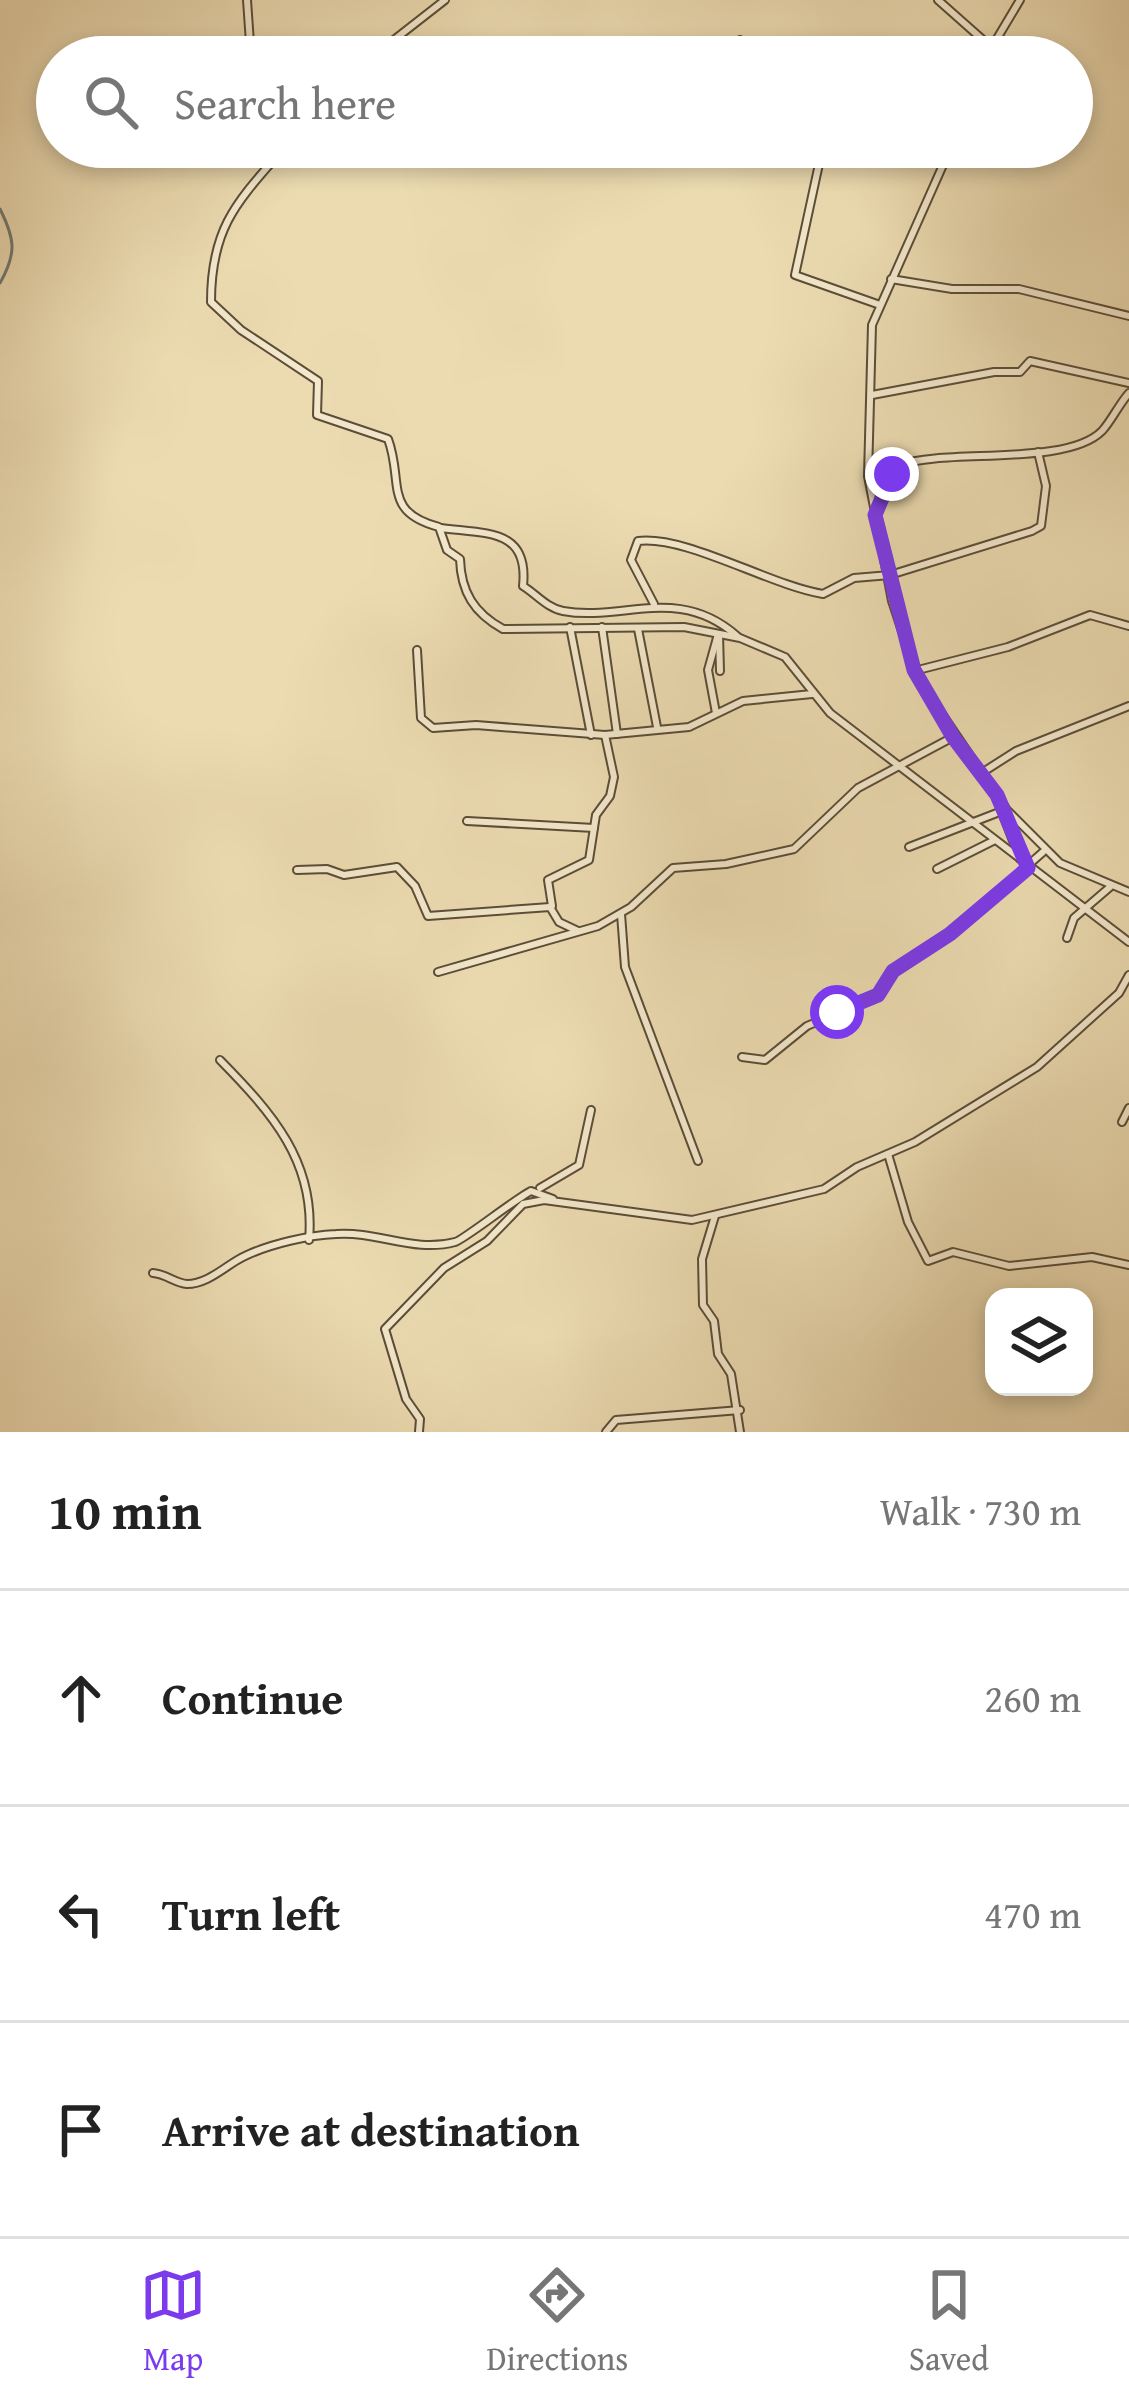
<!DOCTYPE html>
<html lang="en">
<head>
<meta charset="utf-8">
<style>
  body { margin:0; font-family:"Gentium Book Plus",serif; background:#f2f2f2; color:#222 }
  .controls { position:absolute; right:36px; bottom:36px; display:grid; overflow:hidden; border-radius:24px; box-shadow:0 6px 18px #0003 }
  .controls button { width:108px; height:108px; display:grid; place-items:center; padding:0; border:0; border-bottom:3px solid #e0e0e0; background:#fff; color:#222; font:60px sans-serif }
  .stop { position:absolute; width:36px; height:36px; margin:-27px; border:9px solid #7c3aed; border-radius:50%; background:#fff }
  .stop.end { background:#7c3aed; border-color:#fff; box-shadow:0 3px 12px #0008 }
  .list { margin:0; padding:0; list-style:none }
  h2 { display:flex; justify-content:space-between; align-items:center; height:156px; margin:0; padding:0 48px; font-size:51px }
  h2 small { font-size:39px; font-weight:400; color:#767676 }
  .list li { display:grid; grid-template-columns:78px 1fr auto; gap:36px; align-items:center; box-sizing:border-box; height:216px; padding:0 48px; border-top:3px solid #e0e0e0 }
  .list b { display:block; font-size:45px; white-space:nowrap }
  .list em { font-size:39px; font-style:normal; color:#767676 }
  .icon { flex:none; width:66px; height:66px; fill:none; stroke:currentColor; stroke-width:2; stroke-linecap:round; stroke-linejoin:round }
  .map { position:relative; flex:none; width:1129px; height:1432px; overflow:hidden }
  .search { position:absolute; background:#fff; box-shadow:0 6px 18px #0003; left:36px; right:36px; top:36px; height:132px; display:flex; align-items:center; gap:30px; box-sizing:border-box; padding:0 42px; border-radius:66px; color:#767676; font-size:45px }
  .sheet { height:804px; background:#fff }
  nav { display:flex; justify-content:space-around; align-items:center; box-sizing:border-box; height:168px; border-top:3px solid #e0e0e0; background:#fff; font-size:33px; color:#767676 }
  nav a { display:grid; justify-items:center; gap:6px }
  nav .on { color:#7c3aed }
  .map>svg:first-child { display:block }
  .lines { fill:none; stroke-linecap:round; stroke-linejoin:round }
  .stream { stroke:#707a74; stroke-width:3 }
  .minor-casing { stroke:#5c4d38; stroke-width:10 }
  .minor { stroke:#f3e8cc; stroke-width:6 }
  .route { stroke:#7c3aed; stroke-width:15 }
</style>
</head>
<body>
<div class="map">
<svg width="1129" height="1432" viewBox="0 0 1129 1432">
  <rect width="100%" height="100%" fill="#ecdbb1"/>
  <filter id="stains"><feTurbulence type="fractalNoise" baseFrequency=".00167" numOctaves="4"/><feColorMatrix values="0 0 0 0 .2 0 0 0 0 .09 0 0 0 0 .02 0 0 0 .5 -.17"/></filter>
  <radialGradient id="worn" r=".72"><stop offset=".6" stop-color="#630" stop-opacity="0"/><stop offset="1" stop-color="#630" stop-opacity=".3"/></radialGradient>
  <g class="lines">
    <path class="stream" d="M0,209c15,30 17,44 0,74"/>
    <defs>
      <g id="minor">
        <path d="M247,0l4,57"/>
        <path d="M938,0l53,47"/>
        <path d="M740,40l24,17"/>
        <path d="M372,57l73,-57"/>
        <path d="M986,57l34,-57"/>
        <path d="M285,147c-46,53 -74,78 -74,155l30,28 77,51 -1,34 71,24c16,43 -6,73 51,88l8,23 13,9c1,33 14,54 43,70l181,-2 56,11 45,19 45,56 299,229"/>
        <path d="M814,147l5,17 -24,111 85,30"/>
        <path d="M951,147l-79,178 -4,151 24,125 25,76 90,133 53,53 69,29"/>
        <path d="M891,279l61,10h67l110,27"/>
        <path d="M872,395l122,-23h26l10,-11 99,22"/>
        <path d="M875,513l24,-48c48,-17 167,2 203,-34 10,-11 17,-27 27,-38"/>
        <path d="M441,528c47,6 88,1 82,58 13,8 24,22 40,25 59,11 115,-27 174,25"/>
        <path d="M654,604l-23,-44 7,-19c48,-6 131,44 185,53l31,-16 36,-3 142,-44 9,-5 5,-40 -8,-34"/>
        <path d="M570,627l21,108"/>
        <path d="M602,627l15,107"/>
        <path d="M638,629l19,98"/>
        <path d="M719,634l1,37"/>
        <path d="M417,650l4,68 12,10 43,-3 129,10 84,-8 54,-26 69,-7"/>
        <path d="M914,671l94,-24 82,-32 39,11"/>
        <path d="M716,713l-8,-43 10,-36"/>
        <path d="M980,774l36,-23 113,-45"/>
        <path d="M1001,810l19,49"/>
        <path d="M467,821l127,7"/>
        <path d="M909,847l93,-36"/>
        <path d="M937,869l56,-28"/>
        <path d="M297,870l30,-1 17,6 53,-8 18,19 13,30 122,-9 9,15 19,9"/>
        <path d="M552,906l-4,-26 41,-20 7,-45 14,-19 4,-19 -9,-42"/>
        <path d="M621,914l4,53 73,194"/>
        <path d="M1067,938l7,-20 36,-31"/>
        <path d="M438,972l160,-46 33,-19 42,-39 53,-4 68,-15 64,-61 95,-51"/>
        <path d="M742,1057l23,3 42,-34 71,-30 15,-25 57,-37 93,-82"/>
        <path d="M220,1060c52,53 96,102 89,180"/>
        <path d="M1122,1122l7,-14"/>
        <path d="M888,1154l20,68 20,39 25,-9 56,14 83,-9 37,8"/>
        <path d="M540,1188l39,-23 12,-55"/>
        <path d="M715,1216l-13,43 1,46 11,16 4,33 13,20 9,58"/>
        <path d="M153,1273c13,1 22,10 34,11 22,0 40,-20 58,-28 25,-12 64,-21 91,-22 42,-3 78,19 119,8 7,-1 60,-43 76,-51l22,8"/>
        <path d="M419,1432l1,-13 -14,-20 -21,-70 59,-61 43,-27 36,-37 21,-4 148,20 132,-31 33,-22 58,-25 122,-75 82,-74 10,-18"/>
        <path d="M606,1432l10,-12 124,-10"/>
      </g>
    </defs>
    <use href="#minor" class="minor-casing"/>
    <use href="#minor" class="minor"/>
  </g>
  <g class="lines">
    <path class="route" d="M837,1012l41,-17 15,-24 57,-37 78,-66 -31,-73 -44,-58 -39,-67 -39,-155 17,-41"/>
  </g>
  <rect width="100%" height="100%" filter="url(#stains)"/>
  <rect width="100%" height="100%" fill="url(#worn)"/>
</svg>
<div class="controls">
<button><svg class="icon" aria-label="layers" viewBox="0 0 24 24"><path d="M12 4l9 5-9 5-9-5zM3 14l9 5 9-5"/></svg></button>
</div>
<div class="stop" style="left:837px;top:1012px"></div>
<div class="stop end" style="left:892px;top:474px"></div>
<div class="search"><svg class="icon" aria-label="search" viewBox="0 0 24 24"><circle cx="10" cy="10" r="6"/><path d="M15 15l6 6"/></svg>Search here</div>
</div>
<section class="sheet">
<h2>10 min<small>Walk · 730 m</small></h2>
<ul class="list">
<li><svg class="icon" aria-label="ahead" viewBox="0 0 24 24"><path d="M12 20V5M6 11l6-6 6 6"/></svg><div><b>Continue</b></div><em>260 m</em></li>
<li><svg class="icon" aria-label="left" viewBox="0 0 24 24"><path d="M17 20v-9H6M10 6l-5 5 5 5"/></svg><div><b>Turn left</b></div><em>470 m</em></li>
<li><svg class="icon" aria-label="arrive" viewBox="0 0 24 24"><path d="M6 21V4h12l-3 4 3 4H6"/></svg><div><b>Arrive at destination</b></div></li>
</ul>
</section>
<nav>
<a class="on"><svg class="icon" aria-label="map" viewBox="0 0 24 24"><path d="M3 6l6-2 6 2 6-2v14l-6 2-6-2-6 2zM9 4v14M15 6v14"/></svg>Map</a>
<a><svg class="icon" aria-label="directions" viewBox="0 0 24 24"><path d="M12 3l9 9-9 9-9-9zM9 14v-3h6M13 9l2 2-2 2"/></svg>Directions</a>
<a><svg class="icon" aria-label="saved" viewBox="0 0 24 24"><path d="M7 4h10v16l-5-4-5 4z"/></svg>Saved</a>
</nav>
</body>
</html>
